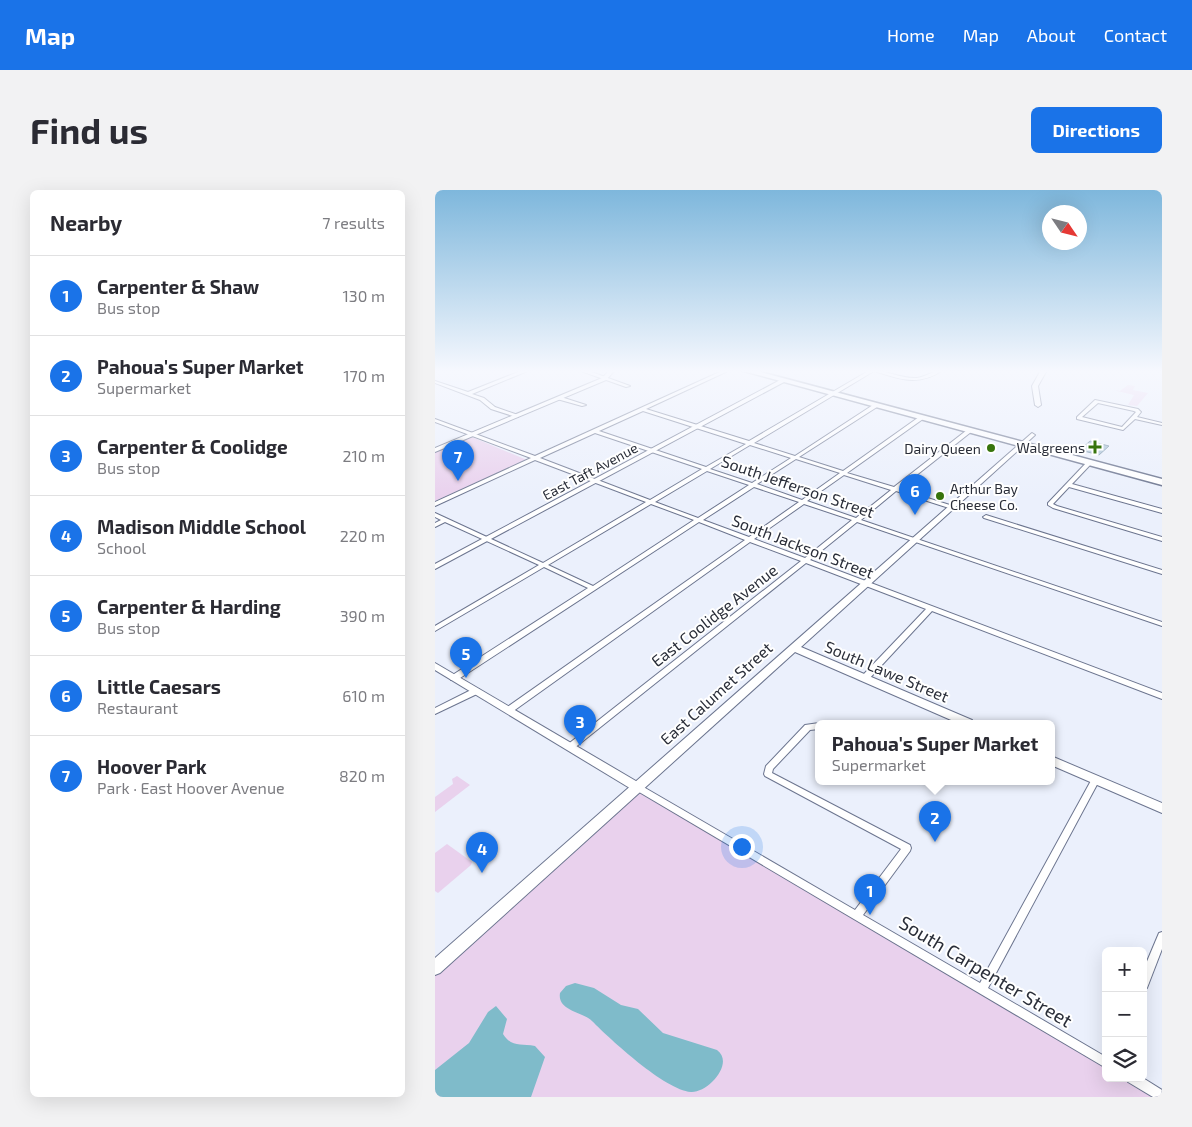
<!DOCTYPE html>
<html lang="en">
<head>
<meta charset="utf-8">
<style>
  body { margin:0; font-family:"Exo 2",sans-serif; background:#f2f2f3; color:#2b2b33 }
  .controls { position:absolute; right:15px; bottom:15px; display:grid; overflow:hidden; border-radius:8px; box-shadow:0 5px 20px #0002 }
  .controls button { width:45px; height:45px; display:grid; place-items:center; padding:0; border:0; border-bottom:1px solid #e1e1e2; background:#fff; color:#2b2b33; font:25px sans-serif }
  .compass { position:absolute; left:607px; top:15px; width:45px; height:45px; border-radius:50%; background:#fff; box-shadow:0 5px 20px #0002; rotate:125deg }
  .you { position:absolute; left:306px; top:656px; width:18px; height:18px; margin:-12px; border:4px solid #fff; border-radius:50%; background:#1a73e8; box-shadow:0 0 0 8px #1a73e833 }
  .badge { display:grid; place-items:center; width:32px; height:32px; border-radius:50%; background:#1a73e8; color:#fff; font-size:16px; font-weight:700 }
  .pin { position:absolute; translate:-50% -41px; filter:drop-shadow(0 1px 2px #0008) }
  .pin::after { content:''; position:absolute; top:26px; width:18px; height:15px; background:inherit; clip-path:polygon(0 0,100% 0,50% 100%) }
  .popup { position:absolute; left:380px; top:530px; width:240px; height:65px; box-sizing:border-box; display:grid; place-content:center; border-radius:8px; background:#fff; filter:drop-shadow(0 1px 4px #0005); font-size:16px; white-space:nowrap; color:#7c7c81 }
  .popup b { font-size:19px; color:#2b2b33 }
  .popup::after { content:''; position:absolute; left:50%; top:100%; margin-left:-10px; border:10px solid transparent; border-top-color:#fff }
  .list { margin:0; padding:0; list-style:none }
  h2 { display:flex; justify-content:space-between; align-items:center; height:65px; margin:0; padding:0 20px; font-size:21px }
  h2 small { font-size:16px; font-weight:400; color:#7c7c81 }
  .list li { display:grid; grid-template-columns:32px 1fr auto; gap:15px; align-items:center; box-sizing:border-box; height:80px; padding:0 20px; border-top:1px solid #e1e1e2 }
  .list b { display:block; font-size:19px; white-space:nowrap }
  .list p { margin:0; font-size:16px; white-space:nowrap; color:#7c7c81 }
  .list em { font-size:16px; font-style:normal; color:#7c7c81 }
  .icon { flex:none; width:28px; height:28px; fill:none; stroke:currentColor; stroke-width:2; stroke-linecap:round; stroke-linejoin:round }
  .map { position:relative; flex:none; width:727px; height:907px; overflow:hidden; border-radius:8px }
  header { display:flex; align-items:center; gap:30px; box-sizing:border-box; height:70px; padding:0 25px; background:#1a73e8; color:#fff }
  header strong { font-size:24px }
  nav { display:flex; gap:28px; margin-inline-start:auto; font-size:18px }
  .intro { display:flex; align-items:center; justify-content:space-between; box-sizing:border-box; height:120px; padding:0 30px }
  h1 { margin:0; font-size:35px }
  .button { padding:12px 22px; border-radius:8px; background:#1a73e8; color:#fff; font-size:18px; font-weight:700 }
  main { display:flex; gap:30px; padding:0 30px }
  aside { flex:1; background:#fff; border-radius:8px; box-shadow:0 5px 20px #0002 }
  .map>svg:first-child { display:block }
  .green { fill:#e9d1ed }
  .water { fill:#7fbbca }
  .building { fill:#a7c1d6; stroke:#7d96aa }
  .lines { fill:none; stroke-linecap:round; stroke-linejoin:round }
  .minor-casing { stroke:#6c758f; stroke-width:2 }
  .tertiary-casing { stroke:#6c758f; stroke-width:2 }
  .secondary-casing { stroke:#6c758f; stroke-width:2 }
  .primary-casing { stroke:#6c758f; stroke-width:3 }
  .minor { fill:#fff; fill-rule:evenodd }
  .tertiary { fill:#fff; fill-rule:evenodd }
  .secondary { fill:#fff; fill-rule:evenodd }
  .primary { fill:#fff; fill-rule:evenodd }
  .poi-dot { fill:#37740c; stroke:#fff; stroke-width:2 }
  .labels { text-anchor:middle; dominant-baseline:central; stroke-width:4; stroke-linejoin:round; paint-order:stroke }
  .far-poi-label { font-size:14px; fill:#2a2e39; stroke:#fff; text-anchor:end }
  .far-street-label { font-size:14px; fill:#2a2e39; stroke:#fff }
  .street-label { font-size:16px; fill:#2a2e39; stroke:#fff }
  .near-street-label { font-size:19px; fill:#2a2e39; stroke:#fff }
</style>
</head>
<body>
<header>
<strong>Map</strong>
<nav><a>Home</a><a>Map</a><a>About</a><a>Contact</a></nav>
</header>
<div class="intro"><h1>Find us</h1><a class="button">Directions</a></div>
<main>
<aside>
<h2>Nearby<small>7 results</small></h2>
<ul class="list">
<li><span class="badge">1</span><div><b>Carpenter &amp; Shaw</b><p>Bus stop</p></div><em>130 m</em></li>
<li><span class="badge">2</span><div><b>Pahoua's Super Market</b><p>Supermarket</p></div><em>170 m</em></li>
<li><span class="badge">3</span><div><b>Carpenter &amp; Coolidge</b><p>Bus stop</p></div><em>210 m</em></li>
<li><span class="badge">4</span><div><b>Madison Middle School</b><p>School</p></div><em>220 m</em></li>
<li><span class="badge">5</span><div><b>Carpenter &amp; Harding</b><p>Bus stop</p></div><em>390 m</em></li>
<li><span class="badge">6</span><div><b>Little Caesars</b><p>Restaurant</p></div><em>610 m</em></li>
<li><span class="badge">7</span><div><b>Hoover Park</b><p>Park · East Hoover Avenue</p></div><em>820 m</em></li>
</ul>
</aside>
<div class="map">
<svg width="727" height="907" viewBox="0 0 727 907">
  <rect width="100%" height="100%" fill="#ebf0fc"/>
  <g class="green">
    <path d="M693,195l7,1 -2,4 15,3 -11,13 -9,-1 6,-10 -21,-5 7,1z"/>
    <path d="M37,247l55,23 -92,41v-50z"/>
    <path d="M22,586l13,9 -35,27v-15l18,-13 -1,-5z"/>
    <path d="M202,597l469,275v16h27l29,19h-727v-129z"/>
    <path d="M12,654l25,18 -1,3 -33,28 -3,-2v-38z"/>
  </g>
  <g class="water">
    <path d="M140,793l19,5 27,17 17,4 25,24 54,17c18,13 -9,43 -26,42 -26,-2 -80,-52 -99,-71 -9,-9 -35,-10 -32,-28l6,-7z"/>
    <path d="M61,816l11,13 -4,15c9,14 18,9 32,12l10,11 -14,40h-96v-27l34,-27 19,-31z"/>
  </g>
  <path class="building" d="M655,251l19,5 -10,9 -19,-5z"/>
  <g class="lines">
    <defs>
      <g id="minor">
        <path d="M88,180h7l-58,24 12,4 11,9 23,8v2h-2l-25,-8 -11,-9 -45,-17v-2l33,11z"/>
        <path d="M143,180h8l44,16 -4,1z"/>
        <path d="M289,180h6l-84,39 103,32 121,-71c16,0 31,9 47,8 9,-1 17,-8 26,-8 -25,17 -43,9 -69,1l-120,72 41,13 78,-51h4v2l-78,50 44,14 76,-54h4v2l-76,54 47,14 73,-57h4v2l-72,57 54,17v2h-4l-53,-17 -35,29 301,102v4l-305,-104 -47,38 352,133v6l-230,-88 -64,69h-6l-1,-2 1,-2 64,-67 -120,-46 -233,186h-6l-1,-2 1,-2 234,-184 -51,-19 -238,170h-6l-1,-2 1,-2 239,-168 -46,-18 -242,158h-6l-1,-2 1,-2 137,-88 -44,-21 -109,64v-5l104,-61 -94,-43 -10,5v-4l6,-3 -6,-3v-4l108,50 103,-61 -111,-42 -100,46v-4l96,-44 -96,-36v-3l100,37zM208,221l103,33 -40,23 -107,-36zM160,243l107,36 -52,31 -110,-42zM315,255l41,13 -39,25 -42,-14zM361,269l44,14 -38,27 -45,-16zM272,281l42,14 -51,33 -43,-16zM409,285l47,15 -35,28 -49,-17zM319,297l45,15 -50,35 -46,-17zM216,314l43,16 -101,66 -45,-21zM369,314l48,16 -47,38 -51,-19z"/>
        <path d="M122,207h4l25,8 -4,1 -25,-7z"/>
        <path d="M660,210l43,9 3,3 -4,5 25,6v2l-27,-6 -12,11 -46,-11v-2zM663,213l36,8 2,1 -14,15 -40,-10z"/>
        <path d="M654,271l3,2 -1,1 -19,20 90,25v4l-93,-26 -16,17 4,2 105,31v4l-109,-33 -5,-3v-2l39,-41z"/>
        <path d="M551,325l176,55v4l-178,-56 -1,-1z"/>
        <path d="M38,499h6l1,2 -1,2 -44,21v-6z"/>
        <path d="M384,533v6l-9,1 -37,39 -1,4 138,72 1,3 -1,3 -47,64 117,68 113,-206 3,-1 3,1 1,2 -112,209 118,69v11l-472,-279 -1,-2 1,-2 3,-1 3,1 215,125 46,-61 -136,-73 -1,-2 2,-8 39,-41z"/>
        <path d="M727,742v17l-15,39 -4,2v-19l16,-38z"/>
        <path d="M691,888h17l19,12v7h-9l-25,-15z"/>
      </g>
      <g id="tertiary">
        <path d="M175,180h5l-9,10 -171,72v-4l167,-70z"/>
        <path d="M347,189l3,2 -1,1 -349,187v-5z"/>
        <path d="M0,473l206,121 1,3 -1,3 -4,1 -4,-1 -198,-120z"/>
      </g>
      <g id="secondary">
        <path d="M606,180h6l-9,16 3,19 -3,2 -3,-2 -3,-19z"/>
        <path d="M597,243l3,2 -1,1 -233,211 171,73 1,3h-15l-163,-71 -355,321 -5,2v-17z"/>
        <path d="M616,566l111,47v10l-111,-48z"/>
      </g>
      <path id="primary" d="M305,180h13l409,109v6z"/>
    </defs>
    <use href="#minor" class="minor-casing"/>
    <use href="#tertiary" class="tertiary-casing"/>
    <use href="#secondary" class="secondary-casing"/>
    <use href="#primary" class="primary-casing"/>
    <use href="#minor" class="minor"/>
    <use href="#tertiary" class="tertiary"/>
    <use href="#secondary" class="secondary"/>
    <use href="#primary" class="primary"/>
  </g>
  <linearGradient id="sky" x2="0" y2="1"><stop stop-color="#7eb7dc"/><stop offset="0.59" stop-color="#f6f8fe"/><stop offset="1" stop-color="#f6f8fe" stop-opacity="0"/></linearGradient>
  <rect width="727" height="307" fill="url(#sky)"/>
  <g class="poi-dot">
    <path d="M657.5 249.5h5v5h5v5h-5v5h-5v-5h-5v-5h5z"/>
    <circle cx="556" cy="258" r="5"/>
    <circle cx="505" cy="306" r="5"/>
  </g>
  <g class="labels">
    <g class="far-poi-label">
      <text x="650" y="257">Walgreens</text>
      <text x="546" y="258">Dairy Queen</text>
      <text x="515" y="298" text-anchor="start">Arthur Bay<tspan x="515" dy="16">Cheese Co.</tspan></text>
    </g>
    <g class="far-street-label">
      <text transform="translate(155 281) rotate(-28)">East Taft Avenue</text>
    </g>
    <g class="street-label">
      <text transform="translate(363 296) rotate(19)">South Jefferson Street</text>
      <text transform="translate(368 356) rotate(21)">South Jackson Street</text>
      <text transform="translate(279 425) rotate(-38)">East Coolidge Avenue</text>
      <text transform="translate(452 481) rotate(23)">South Lawe Street</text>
      <text transform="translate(281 503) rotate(-42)">East Calumet Street</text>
    </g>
    <g class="near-street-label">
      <text transform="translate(551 781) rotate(31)">South Carpenter Street</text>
    </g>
  </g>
</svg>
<div class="controls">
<button>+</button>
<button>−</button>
<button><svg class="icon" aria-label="layers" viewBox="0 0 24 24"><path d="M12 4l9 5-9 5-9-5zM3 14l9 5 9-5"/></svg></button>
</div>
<svg class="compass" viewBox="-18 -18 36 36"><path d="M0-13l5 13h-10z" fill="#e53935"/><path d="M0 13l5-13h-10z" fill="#7c7c81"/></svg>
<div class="you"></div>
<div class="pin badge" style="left:435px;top:725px">1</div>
<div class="pin badge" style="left:500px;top:652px">2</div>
<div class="popup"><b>Pahoua's Super Market</b>Supermarket</div>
<div class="pin badge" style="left:145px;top:556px">3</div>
<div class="pin badge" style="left:47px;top:683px">4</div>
<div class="pin badge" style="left:31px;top:488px">5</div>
<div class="pin badge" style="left:480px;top:325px">6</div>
<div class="pin badge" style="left:23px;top:291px">7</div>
</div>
</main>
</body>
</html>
